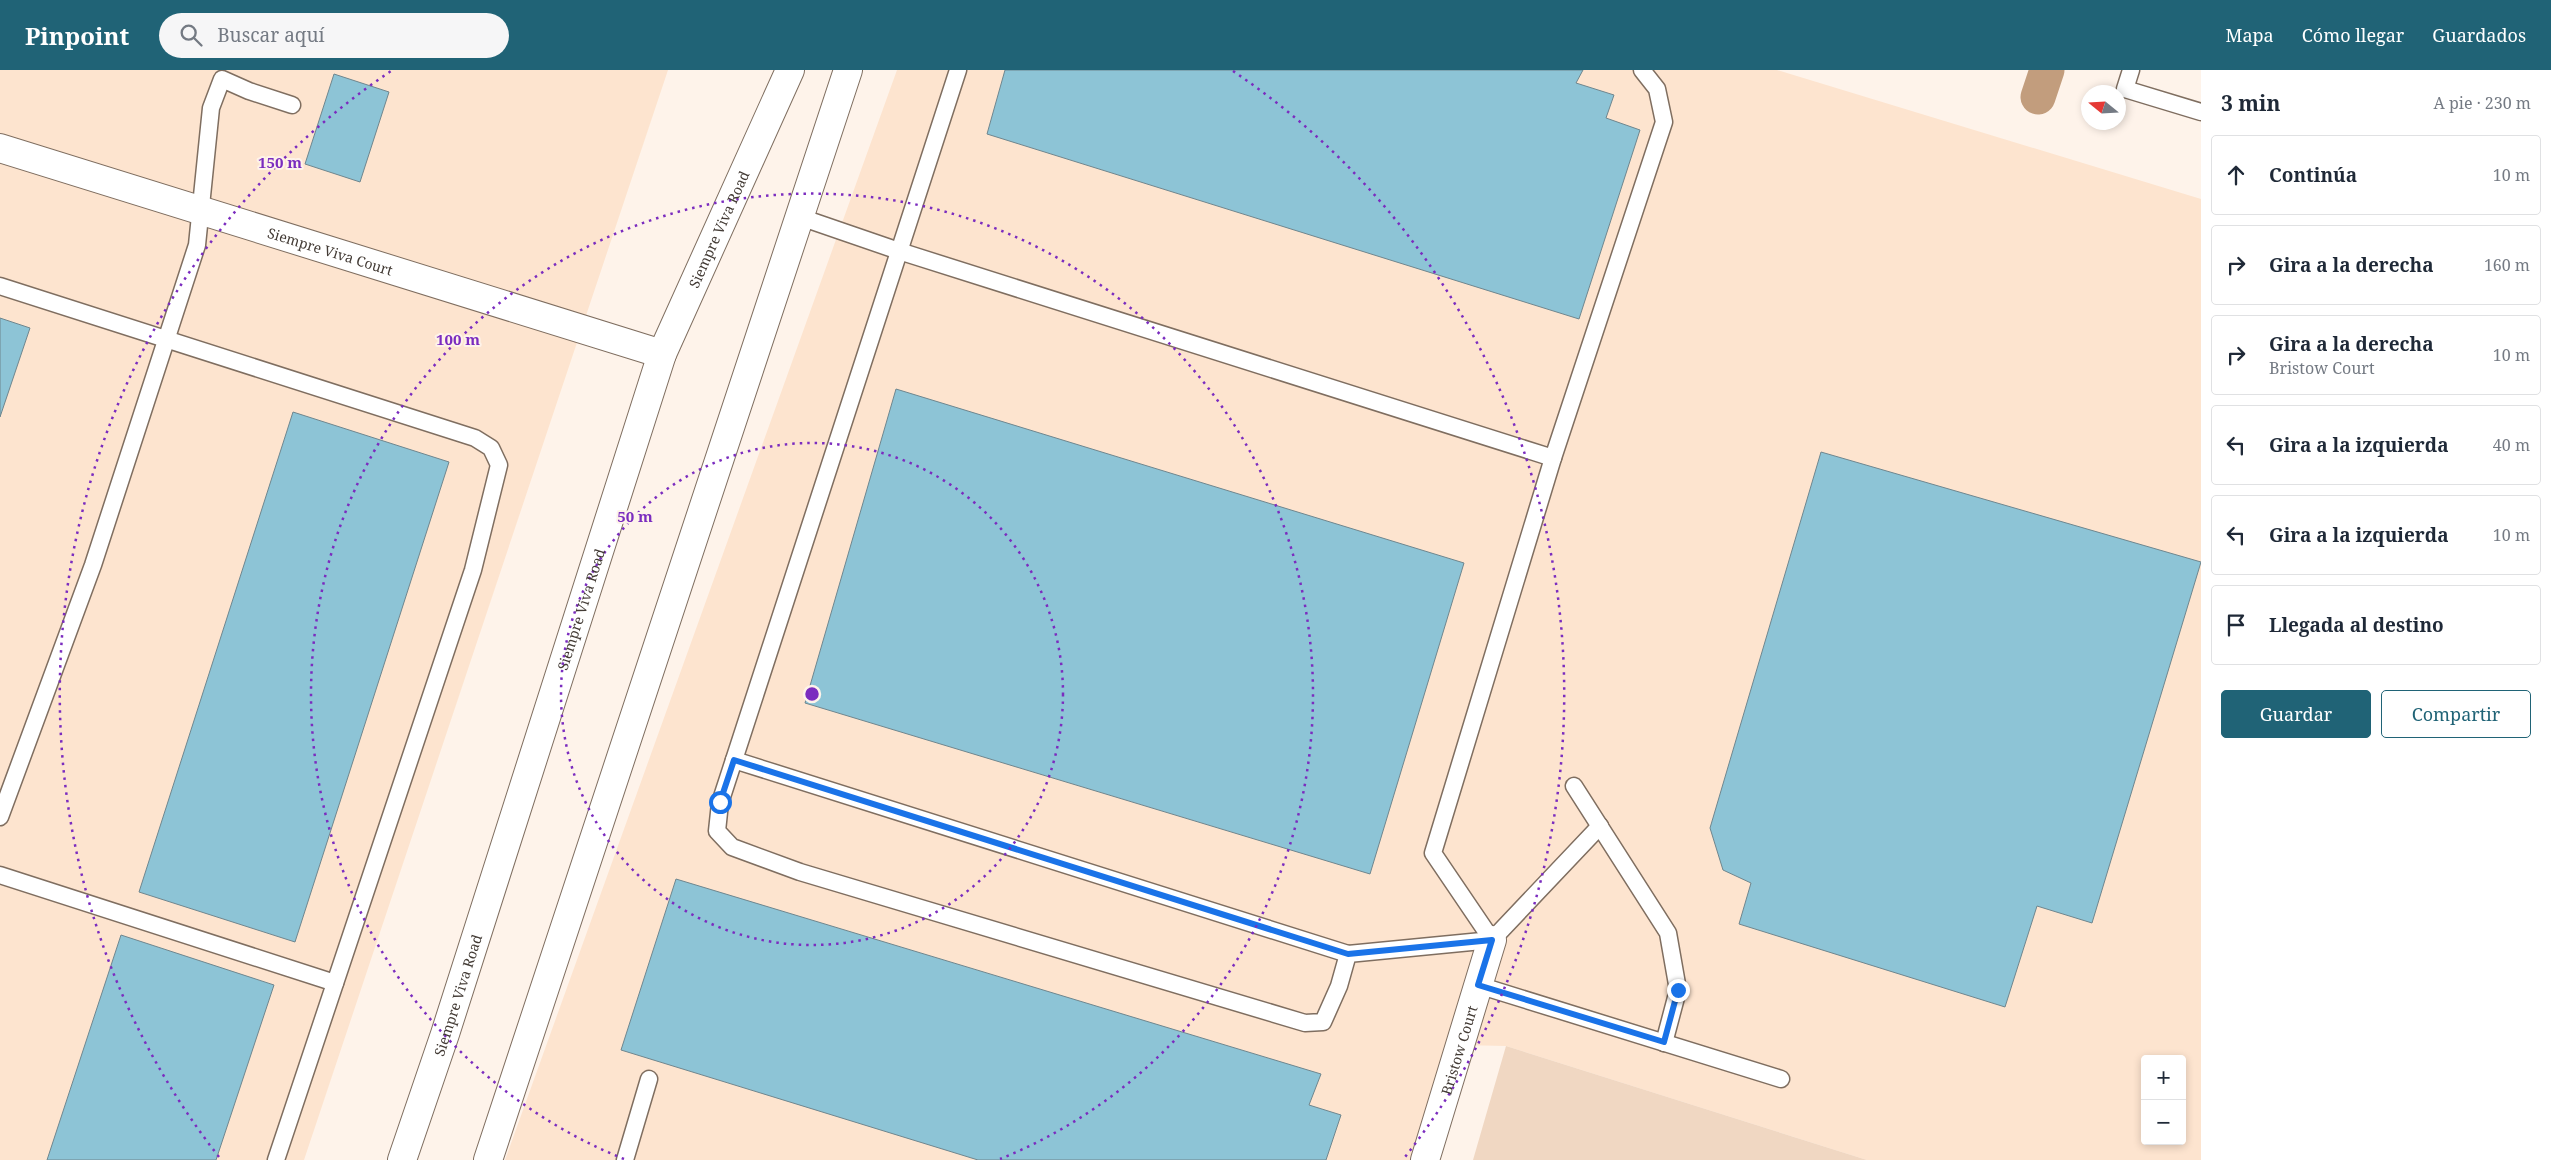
<!DOCTYPE html>
<html lang="es">
<head>
<meta charset="utf-8">
<style>
  body { margin:0; font-family:"Noto Serif",serif; background:#f6f6f7; color:#1f2937 }
  .controls { position:absolute; right:15px; bottom:15px; display:grid; overflow:hidden; border-radius:5px; box-shadow:0 2px 8px #0003 }
  .controls button { width:45px; height:45px; display:grid; place-items:center; padding:0; border:0; border-bottom:1px solid #e0e1e3; background:#fff; color:#1f2937; font:25px sans-serif }
  .compass { position:absolute; left:2081px; top:15px; width:45px; height:45px; border-radius:50%; background:#fff; box-shadow:0 2px 8px #0003; rotate:288deg }
  .stop { position:absolute; width:15px; height:15px; margin:-11px; border:4px solid #1a73e8; border-radius:50%; background:#fff }
  .stop.end { background:#1a73e8; border-color:#fff; box-shadow:0 1px 5px #0008 }
  .list { margin:0; padding:0; list-style:none }
  h2 { display:flex; justify-content:space-between; align-items:center; height:65px; margin:0; padding:0 20px; font-size:21px }
  h2 small { font-size:16px; font-weight:400; color:#747a83 }
  .list li { display:grid; grid-template-columns:32px 1fr auto; gap:15px; align-items:center; box-sizing:border-box; height:80px; margin:0 10px 10px; padding:0 10px; border:1px solid #e0e1e3; border-radius:5px }
  .list b { display:block; font-size:19px; white-space:nowrap }
  .list p { margin:0; font-size:16px; white-space:nowrap; color:#747a83 }
  .list em { font-size:16px; font-style:normal; color:#747a83 }
  .actions { display:flex; gap:10px; padding:15px 20px }
  .actions a { flex:1; padding:11px 0; border:1px solid #206376; border-radius:5px; text-align:center; font-size:18px; color:#206376 }
  .actions .main { background:#206376; color:#fff }
  .icon { flex:none; width:28px; height:28px; fill:none; stroke:currentColor; stroke-width:2; stroke-linecap:round; stroke-linejoin:round }
  .map { position:relative; flex:none; width:2201px; height:1090px; overflow:hidden }
  header { display:flex; align-items:center; gap:30px; box-sizing:border-box; height:70px; padding:0 25px; background:#206376; color:#fff }
  header strong { font-size:24px }
  nav { display:flex; gap:28px; margin-inline-start:auto; font-size:18px }
  .search { width:350px; height:45px; background:#f6f6f7; display:flex; align-items:center; gap:12px; box-sizing:border-box; padding:0 18px; border-radius:28px; color:#747a83; font-size:19px }
  main { display:flex }
  aside { flex:1; background:#fff }
  .map>svg:first-child { display:block }
  .built { fill:#fde4cf; fill-rule:evenodd }
  .green { fill:#f0d7c2 }
  .lines { fill:none; stroke-linecap:round; stroke-linejoin:round }
  .canal { stroke:#c29d7d; stroke-width:35 }
  .building { fill:#8dc4d6; stroke:#6f868e }
  .lane-casing { stroke:#7f6e60; stroke-width:19 }
  .street-casing { stroke:#7f6e60; stroke-width:30 }
  .secondary-casing { stroke:#7f6e60; stroke-width:30 }
  .lane { stroke:#fff; stroke-width:16 }
  .street { stroke:#fff; stroke-width:28 }
  .secondary { stroke:#fff; stroke-width:28 }
  .route { stroke:#1a73e8; stroke-width:6 }
  .ring { fill:none; stroke:#7b2cbf; stroke-width:2.5; stroke-dasharray:2.5 5 }
  .labels { text-anchor:middle; dominant-baseline:central; stroke-width:4; stroke-linejoin:round; paint-order:stroke }
  .street-label { font-size:14px; fill:#433b35; stroke:#fef3ea }
  .centre { fill:#7b2cbf; stroke:#fef3ea; stroke-width:2.5 }
  .ring-label { font-size:15px; text-anchor:middle; font-weight:bold; fill:#7b2cbf; stroke:#fef3ea; stroke-width:4; stroke-linejoin:round; paint-order:stroke }
</style>
</head>
<body>
<header>
<strong>Pinpoint</strong>
<div class="search"><svg class="icon" aria-label="search" viewBox="0 0 24 24"><circle cx="10" cy="10" r="6"/><path d="M15 15l6 6"/></svg>Buscar aquí</div>
<nav><a>Mapa</a><a>Cómo llegar</a><a>Guardados</a></nav>
</header>
<main>
<div class="map">
<svg width="2201" height="1090" viewBox="0 0 2201 1090">
  <rect width="100%" height="100%" fill="#fef3ea"/>
  <g class="built">
    <path d="M0,0h668l-364,1090h-304z"/>
    <path d="M897,0h880l424,129v961h-334l-361,-114 -46,-1 -35,115h-920zM2145,989h37v82h-37z"/>
  </g>
  <path class="green" d="M1506,976l361,114h-394z"/>
  <g class="lines">
    <path class="canal" d="M2038,27l9,-27"/>
  </g>
  <g class="building">
    <path d="M1005,0h578l-7,13 38,12 -8,23 34,12 -61,189 -592,-185z"/>
    <path d="M334,4l55,18 -29,90 -55,-18z"/>
    <path d="M0,248l30,10 -30,89z"/>
    <path d="M896,319l568,174 -94,311 -565,-171z"/>
    <path d="M293,342l156,50 -154,480 -156,-50z"/>
    <path d="M1821,382l380,110 -109,361 -55,-17 -32,101 -266,-83 12,-41 -28,-13 -13,-42z"/>
    <path d="M676,809l645,195 -12,31 32,10 -15,45h-348l-357,-110z"/>
    <path d="M121,865l153,50 -58,175h-169z"/>
  </g>
  <g class="lines">
    <defs>
      <g id="lane">
        <path d="M958,0l-238,733 -3,28 15,16 68,25 505,151 18,-1 16,-36 9,-32 144,-14 108,-114"/>
        <path d="M2131,0l-6,19 76,23"/>
        <path d="M800,147l99,34 654,207 111,-336 -7,-33 -15,-19"/>
        <path d="M0,216l475,152 16,10 8,17 -26,105 -197,590"/>
        <path d="M734,690l614,194"/>
        <path d="M1574,716l94,147 10,57 -14,53"/>
        <path d="M0,747l93,-252 104,-320 14,-137 11,-29 27,12 43,14"/>
        <path d="M0,805l335,108"/>
        <path d="M1492,870l-59,-87 120,-395"/>
        <path d="M1478,915l303,94"/>
        <path d="M625,1090l24,-81"/>
      </g>
      <g id="street">
        <path id="s1" d="M1425,1090l67,-220"/>
      </g>
      <g id="secondary">
        <path id="s2" d="M0,78l662,206"/>
        <path id="s3" d="M402,1090l43,-126 217,-680 128,-284"/>
        <path d="M488,1090l360,-1090"/>
      </g>
    </defs>
    <use href="#lane" class="lane-casing"/>
    <use href="#street" class="street-casing"/>
    <use href="#secondary" class="secondary-casing"/>
    <use href="#lane" class="lane"/>
    <use href="#street" class="street"/>
    <use href="#secondary" class="secondary"/>
  </g>
  <g class="lines">
    <path class="route" d="M720,732l14,-42 614,194 144,-14 -14,45 186,57 14,-52"/>
  </g>
  <g class="ring">
    <circle cx="812" cy="624" r="251"/>
    <path d="M624 1089A501 501 0 1 1 1000 1089"/>
    <path d="M219 1087A752 752 0 0 1 391 1M1233 1A752 752 0 0 1 1405 1087"/>
  </g>
  <g class="labels">
    <g class="street-label">
      <text stroke="none"><textPath href="#s3" startOffset="984">Siempre Viva Road</textPath></text>
      <text stroke="none"><textPath href="#s2" startOffset="346">Siempre Viva Court</textPath></text>
      <text stroke="none"><textPath href="#s3" startOffset="579">Siempre Viva Road</textPath></text>
      <text stroke="none"><textPath href="#s3" startOffset="174">Siempre Viva Road</textPath></text>
      <text stroke="none"><textPath href="#s1" startOffset="115">Bristow Court</textPath></text>
    </g>
  </g>
  <circle cx="812" cy="624" r="8" class="centre"/>
  <g class="ring-label">
    <text x="280" y="98">150 m</text>
    <text x="458" y="275">100 m</text>
    <text x="635" y="452">50 m</text>
  </g>
</svg>
<div class="controls">
<button>+</button>
<button>−</button>
</div>
<svg class="compass" viewBox="-18 -18 36 36"><path d="M0-13l5 13h-10z" fill="#e53935"/><path d="M0 13l5-13h-10z" fill="#747a83"/></svg>
<div class="stop" style="left:720px;top:732px"></div>
<div class="stop end" style="left:1678px;top:920px"></div>
</div>
<aside>
<h2>3 min<small>A pie · 230 m</small></h2>
<ul class="list">
<li><svg class="icon" aria-label="ahead" viewBox="0 0 24 24"><path d="M12 20V5M6 11l6-6 6 6"/></svg><div><b>Continúa</b></div><em>10 m</em></li>
<li><svg class="icon" aria-label="right" viewBox="0 0 24 24"><path d="M7 20v-9h11M14 6l5 5-5 5"/></svg><div><b>Gira a la derecha</b></div><em>160 m</em></li>
<li><svg class="icon" aria-label="right" viewBox="0 0 24 24"><path d="M7 20v-9h11M14 6l5 5-5 5"/></svg><div><b>Gira a la derecha</b><p>Bristow Court</p></div><em>10 m</em></li>
<li><svg class="icon" aria-label="left" viewBox="0 0 24 24"><path d="M17 20v-9H6M10 6l-5 5 5 5"/></svg><div><b>Gira a la izquierda</b></div><em>40 m</em></li>
<li><svg class="icon" aria-label="left" viewBox="0 0 24 24"><path d="M17 20v-9H6M10 6l-5 5 5 5"/></svg><div><b>Gira a la izquierda</b></div><em>10 m</em></li>
<li><svg class="icon" aria-label="arrive" viewBox="0 0 24 24"><path d="M6 21V4h12l-3 4 3 4H6"/></svg><div><b>Llegada al destino</b></div></li>
</ul>
<div class="actions"><a class="main">Guardar</a><a>Compartir</a></div>
</aside>
</main>
</body>
</html>
